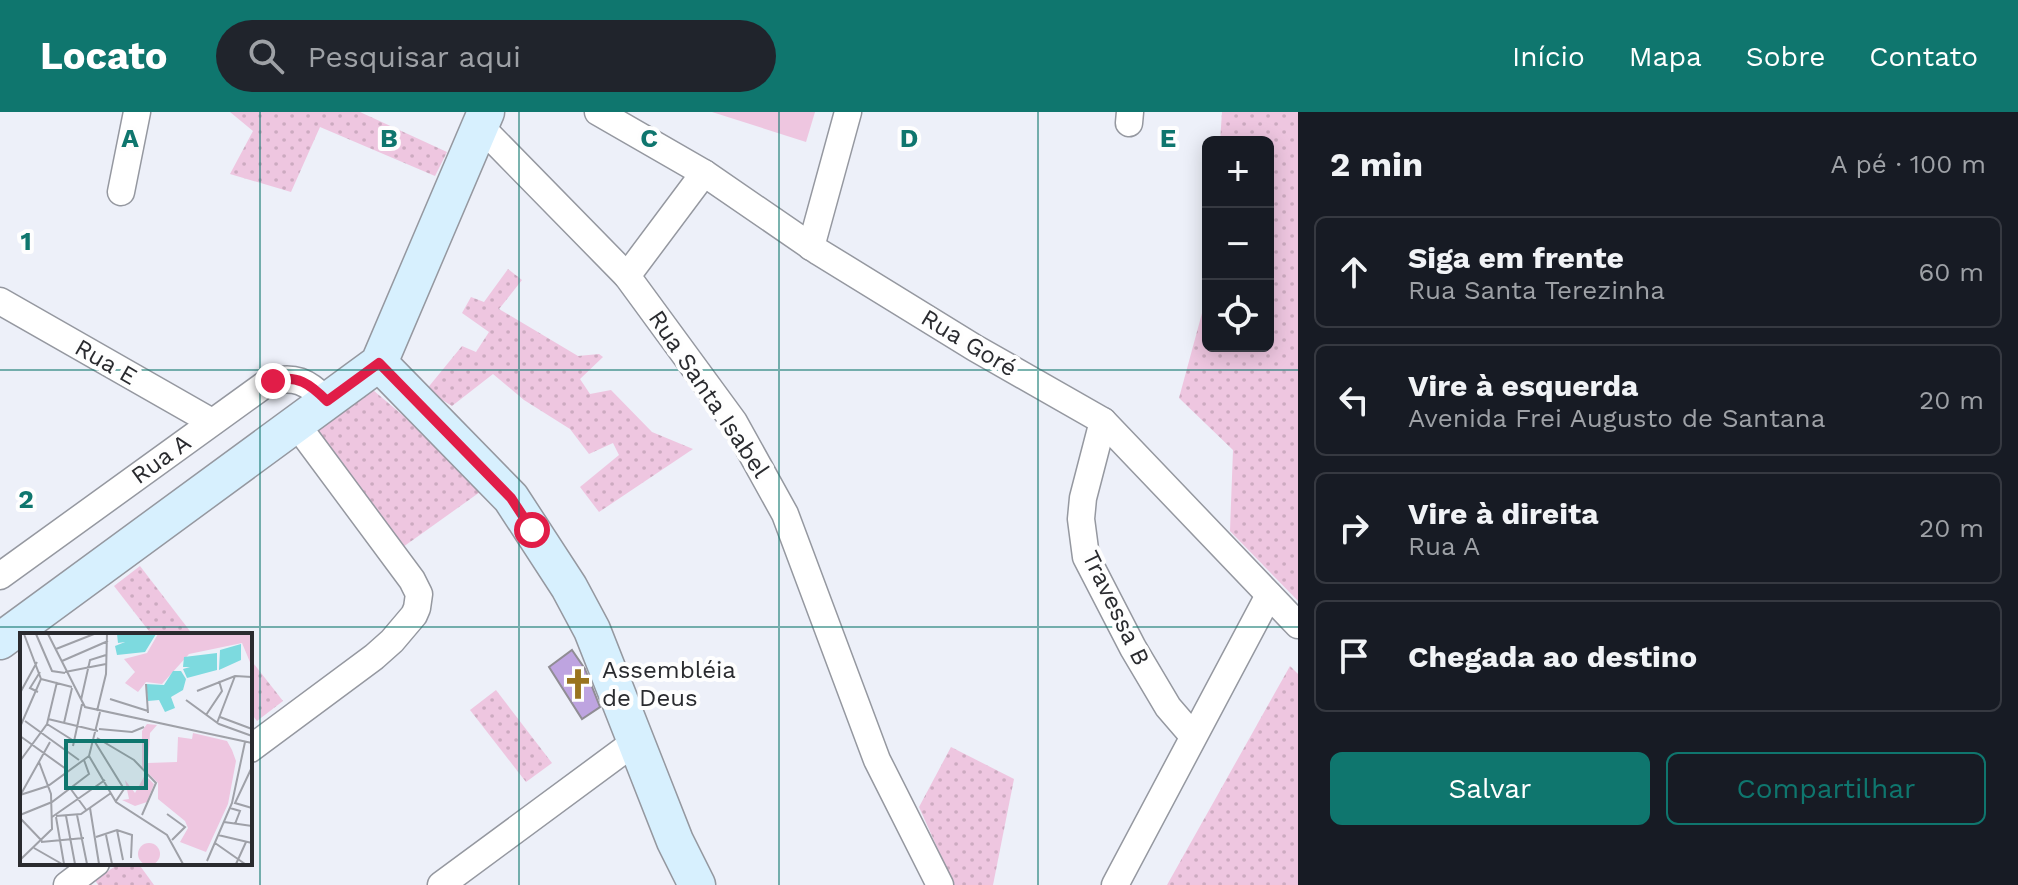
<!DOCTYPE html>
<html lang="pt">
<head>
<meta charset="utf-8">
<style>
  body { margin:0; font-family:"Work Sans",sans-serif; background:#20242c; color:#f1f3f6 }
  .controls { position:absolute; right:24px; top:24px; display:grid; overflow:hidden; border-radius:12px; box-shadow:0 4px 20px #0003 }
  .controls button { width:72px; height:72px; display:grid; place-items:center; padding:0; border:0; border-bottom:2px solid #363941; background:#171b24; color:#f1f3f6; font:40px sans-serif }
  .stop { position:absolute; width:24px; height:24px; margin:-18px; border:6px solid #e11d48; border-radius:50%; background:#fff }
  .stop.end { background:#e11d48; border-color:#fff; box-shadow:0 2px 8px #0008 }
  .list { margin:0; padding:0; list-style:none }
  h2 { display:flex; justify-content:space-between; align-items:center; height:104px; margin:0; padding:0 32px; font-size:34px }
  h2 small { font-size:26px; font-weight:400; color:#9ea1a6 }
  .list li { display:grid; grid-template-columns:52px 1fr auto; gap:24px; align-items:center; box-sizing:border-box; height:112px; margin:0 16px 16px; padding:0 16px; border:2px solid #363941; border-radius:12px }
  .list b { display:block; font-size:30px; white-space:nowrap }
  .list p { margin:0; font-size:26px; white-space:nowrap; color:#9ea1a6 }
  .list em { font-size:26px; font-style:normal; color:#9ea1a6 }
  .actions { display:flex; gap:16px; padding:24px 32px }
  .actions a { flex:1; padding:18px 0; border:2px solid #0f766e; border-radius:12px; text-align:center; font-size:28px; color:#0f766e }
  .actions .main { background:#0f766e; color:#fff }
  .icon { flex:none; width:44px; height:44px; fill:none; stroke:currentColor; stroke-width:2; stroke-linecap:round; stroke-linejoin:round }
  .map { position:relative; flex:none; width:1298px; height:773px; overflow:hidden }
  header { display:flex; align-items:center; gap:48px; box-sizing:border-box; height:112px; padding:0 40px; background:#0f766e; color:#fff }
  header strong { font-size:38px }
  nav { display:flex; gap:44px; margin-inline-start:auto; font-size:28px }
  .search { width:560px; height:72px; background:#20242c; display:flex; align-items:center; gap:20px; box-sizing:border-box; padding:0 28px; border-radius:44px; color:#9ea1a6; font-size:30px }
  main { display:flex }
  aside { flex:1; background:#171b24 }
  .map>svg:first-child { display:block }
  .grass { fill:url(#grass-dots) }
  .garden { fill:#eec6e0 }
  .building { fill:#bea4e0; stroke:#908d94; stroke-width:2 }
  .lines { fill:none; stroke-linecap:round; stroke-linejoin:round }
  .street-casing { stroke:#9598a0; stroke-width:29 }
  .secondary-casing { stroke:#9598a0; stroke-width:39 }
  .street { stroke:#fff; stroke-width:26 }
  .secondary { stroke:#d7f0fe; stroke-width:36 }
  .route { stroke:#e11d48; stroke-width:10 }
  .grid { fill:none; stroke:#0f766e; stroke-width:2; stroke-opacity:0.55 }
  .labels { text-anchor:middle; dominant-baseline:central; stroke-width:8; stroke-linejoin:round; paint-order:stroke }
  .street-label { font-size:24px; fill:#2a2b2f; stroke:#fefefe }
  .poi-label { font-size:24px; fill:#2a2b2f; stroke:#fefefe; text-anchor:start }
  .inset-road { fill:none; stroke:#9fa1a8; stroke-width:2 }
  .view { fill:#0f766e; fill-opacity:0.15; stroke:#0f766e; stroke-width:4 }
  .inset-edge { fill:none; stroke:#2a2b2f; stroke-width:4 }
  .grid-label { font-size:26px; text-anchor:middle; font-weight:bold; fill:#0f766e; stroke:#fefefe; stroke-width:8; stroke-linejoin:round; paint-order:stroke }
</style>
</head>
<body>
<header>
<strong>Locato</strong>
<div class="search"><svg class="icon" aria-label="search" viewBox="0 0 24 24"><circle cx="10" cy="10" r="6"/><path d="M15 15l6 6"/></svg>Pesquisar aqui</div>
<nav><a>Início</a><a>Mapa</a><a>Sobre</a><a>Contato</a></nav>
</header>
<main>
<div class="map">
<svg width="1298" height="773" viewBox="0 0 1298 773">
  <defs>
    <pattern id="grass-dots" width="8" height="8" patternUnits="userSpaceOnUse" patternTransform="scale(2)"><rect width="8" height="8" fill="#eec6e0"/><path d="M2 2h.1M6 6h.1" fill="none" stroke="#ccaac0" stroke-width="1.8" stroke-linecap="round"/></pattern>
  </defs>
  <rect width="100%" height="100%" fill="#edf0f9"/>
  <g class="grass">
    <path d="M230,0h130l87,40 -12,24 -115,-49 -29,65 -61,-18 23,-43z"/>
    <path d="M1222,0h76v489l-68,-70 3,-81 -54,-52 29,-107v55h60v-204h-48z"/>
    <path d="M508,157l14,11 -23,29 79,47 21,-2 4,3 -23,22 10,15 21,-4 41,42 41,17 -94,63 -19,-25 39,-32 -6,-12 -24,11 -19,-25 -46,-29 -31,-26 -41,32 -26,-16 36,-44 14,6 13,-20 -27,-19 9,-16 13,5z"/>
    <path d="M373,278l114,97 -84,60 -89,-121z"/>
    <path d="M140,454l53,69h-41l-38,-49z"/>
    <path d="M250,547l33,42 -26,20 -7,-9z"/>
    <path d="M1290,554l8,8v211h-131z"/>
    <path d="M496,578l56,73 -26,19 -56,-72z"/>
    <path d="M951,635l63,32 -21,106h-39l-35,-78z"/>
    <path d="M120,751h18l16,22h-56l-3,-5z"/>
  </g>
  <path class="garden" d="M712,0h103l-9,30z"/>
  <path class="building" d="M572,538l13,19 15,38 -18,12 -33,-52z"/>
  <g class="lines">
    <defs>
      <g id="street">
        <path d="M598,0l106,61 115,79 156,96 128,73 195,204"/>
        <path d="M1129,11l1,-11"/>
        <path d="M481,15l146,149 107,146 51,92 92,246 63,125"/>
        <path d="M121,80l16,-80"/>
        <path d="M811,135l37,-135"/>
        <path d="M627,164l77,-103"/>
        <path d="M0,189l212,121"/>
        <path d="M1103,309l-20,77 -2,21 5,38 47,91 35,59 25,29"/>
        <path d="M0,464l267,-193c27,-9 41,-1 60,18"/>
        <path d="M250,637l124,-92 18,-16 22,-26 3,-7 2,-14 -7,-14 -115,-155"/>
        <path d="M67,773l29,-22"/>
        <path d="M441,773l195,-144"/>
        <path d="M1115,773l154,-290"/>
      </g>
      <g id="secondary">
        <path d="M379,251l132,135 58,89 23,43 83,211 22,44"/>
        <path d="M0,529l379,-278 107,-251"/>
      </g>
    </defs>
    <use href="#street" class="street-casing"/>
    <use href="#secondary" class="secondary-casing"/>
    <use href="#street" class="street"/>
    <use href="#secondary" class="secondary"/>
  </g>
  <g class="lines">
    <path class="route" d="M273,269c24,-7 37,3 54,20l52,-38 132,135 21,32"/>
  </g>
  <path class="grid" d="M260,0v773M519,0v773M779,0v773M1038,0v773M0,258h1298M0,515h1298"/>
  <defs>
    <symbol id="church-bare" viewBox="-9 -9 18 18"><path d="M-1.2-6h2.4v3.5h3.3v2.4h-3.3V6h-2.4V-.1h-3.3v-2.4h3.3Z" fill="#99741f" stroke="#fefefe" stroke-width="2.5" paint-order="stroke"/></symbol>
  </defs>
  <g fill-rule="evenodd">
    <use href="#church-bare" x="556" y="550" width="44" height="44"/>
  </g>
  <g class="labels">
    <g class="street-label">
      <text transform="translate(969 231) rotate(31)">Rua Goré</text>
      <text transform="translate(106 250) rotate(30)">Rua E</text>
      <text transform="translate(709 282) rotate(56)">Rua Santa Isabel</text>
      <text transform="translate(161 347) rotate(-36)">Rua A</text>
      <text transform="translate(1116 496) rotate(64)">Travessa B</text>
    </g>
    <g class="poi-label">
      <text x="602" y="558">Assembléia<tspan x="602" dy="28">de Deus</tspan></text>
    </g>
  </g>
  <g transform="translate(20 521)">
    <rect width="232" height="232" fill="#edf0f9"/>
    <path d="M127,91l10,1 -7,8 -2,30 29,-1 1,-25 14,2 1,-6 34,8 5,9 4,11 -8,43 -22,48 -26,-10 8,-14 -3,-7 -27,-22v-16l-16,-16v-36zM125,142l9,9 -7,18 -12,4 -13,-6 7,-1 -4,-19 10,13z" fill="#eec6e0"/>
    <path d="M118 221a11 11 0 1 1 22 0a11 11 0 1 1-22 0Z" fill="#eec6e0"/>
    <path d="M138,1h94v33l-10,-24 -53,11 -27,30 -16,-2 -8,10 -13,-9 10,-11 -11,-13 23,-6z" fill="#eec6e0"/>
    <path d="M97,1h39l-11,18 -28,3 -2,-9 10,-4 -7,1zM221,11v16l-22,10 1,-20zM197,20v17l-30,8 -4,-9 7,-2h-7l1,-10zM153,38h8l5,8 -3,11 -12,7 4,11 -10,4 -6,-12 -11,1 -2,-17 18,1z" fill="#7ddadf"/>
    <path class="inset-road" d="M16,1l16,37 13,2M28,1l37,73 167,36M36,16l38,-15M42,28l46,-20M45,39l41,-8M21,46l31,8M126,51l2,29M177,58l38,-15 17,1M18,59l-8,-4 10,-16M0,60l17,-31M90,66l38,12M61,67l9,-40 16,-5M166,67l33,24 33,12M77,78l9,-37 1,-40M186,82l16,-24 -3,-10M200,84l32,12M28,86l50,12M5,88l54,39M44,90l8,-35M197,90l18,-47M27,91l27,17M0,94l21,-48 -17,-45M79,96l33,3 12,-5M0,103l46,33M77,105l37,22 22,23 -14,32M75,109l29,47 -8,12M53,113l9,-42M69,123l27,46 51,33 16,29M0,128l27,-37 10,-42M232,134l-17,36 17,5M50,155l17,23M1,161l29,-52M0,162l28,-9 41,-30 11,-44M70,175l9,56M210,175l10,3 -5,13M147,181l18,13 -13,13M0,182l32,-13 37,-28 -5,-14M57,182l10,49M36,183l25,-2 30,-21M46,183l9,48M32,184l53,-37M36,184l8,47M0,185l22,23M204,189l28,4M97,197l6,30M86,202l6,29M198,202l34,8M76,204l21,-7 15,5 -1,23M21,209l43,-4M195,210l30,21M14,215l28,16M0,227l32,-31 -1,-35 -12,-32M187,228l25,-58 13,-61M216,231l10,-22"/>
    <path class="view" d="M46,108h80v47h-80z"/>
    <rect width="232" height="232" class="inset-edge"/>
  </g>
  <g class="grid-label">
    <text x="130" y="35">A</text>
    <text x="389" y="35">B</text>
    <text x="649" y="35">C</text>
    <text x="909" y="35">D</text>
    <text x="1168" y="35">E</text>
    <text x="26" y="138">1</text>
    <text x="26" y="396">2</text>
  </g>
</svg>
<div class="controls">
<button>+</button>
<button>−</button>
<button><svg class="icon" aria-label="locate" viewBox="0 0 24 24"><circle cx="12" cy="12" r="6"/><path d="M12 2v4M12 18v4M2 12h4M18 12h4"/></svg></button>
</div>
<div class="stop" style="left:532px;top:418px"></div>
<div class="stop end" style="left:273px;top:269px"></div>
</div>
<aside>
<h2>2 min<small>A pé · 100 m</small></h2>
<ul class="list">
<li><svg class="icon" aria-label="ahead" viewBox="0 0 24 24"><path d="M12 20V5M6 11l6-6 6 6"/></svg><div><b>Siga em frente</b><p>Rua Santa Terezinha</p></div><em>60 m</em></li>
<li><svg class="icon" aria-label="left" viewBox="0 0 24 24"><path d="M17 20v-9H6M10 6l-5 5 5 5"/></svg><div><b>Vire à esquerda</b><p>Avenida Frei Augusto de Santana</p></div><em>20 m</em></li>
<li><svg class="icon" aria-label="right" viewBox="0 0 24 24"><path d="M7 20v-9h11M14 6l5 5-5 5"/></svg><div><b>Vire à direita</b><p>Rua A</p></div><em>20 m</em></li>
<li><svg class="icon" aria-label="arrive" viewBox="0 0 24 24"><path d="M6 21V4h12l-3 4 3 4H6"/></svg><div><b>Chegada ao destino</b></div></li>
</ul>
<div class="actions"><a class="main">Salvar</a><a>Compartilhar</a></div>
</aside>
</main>
</body>
</html>
